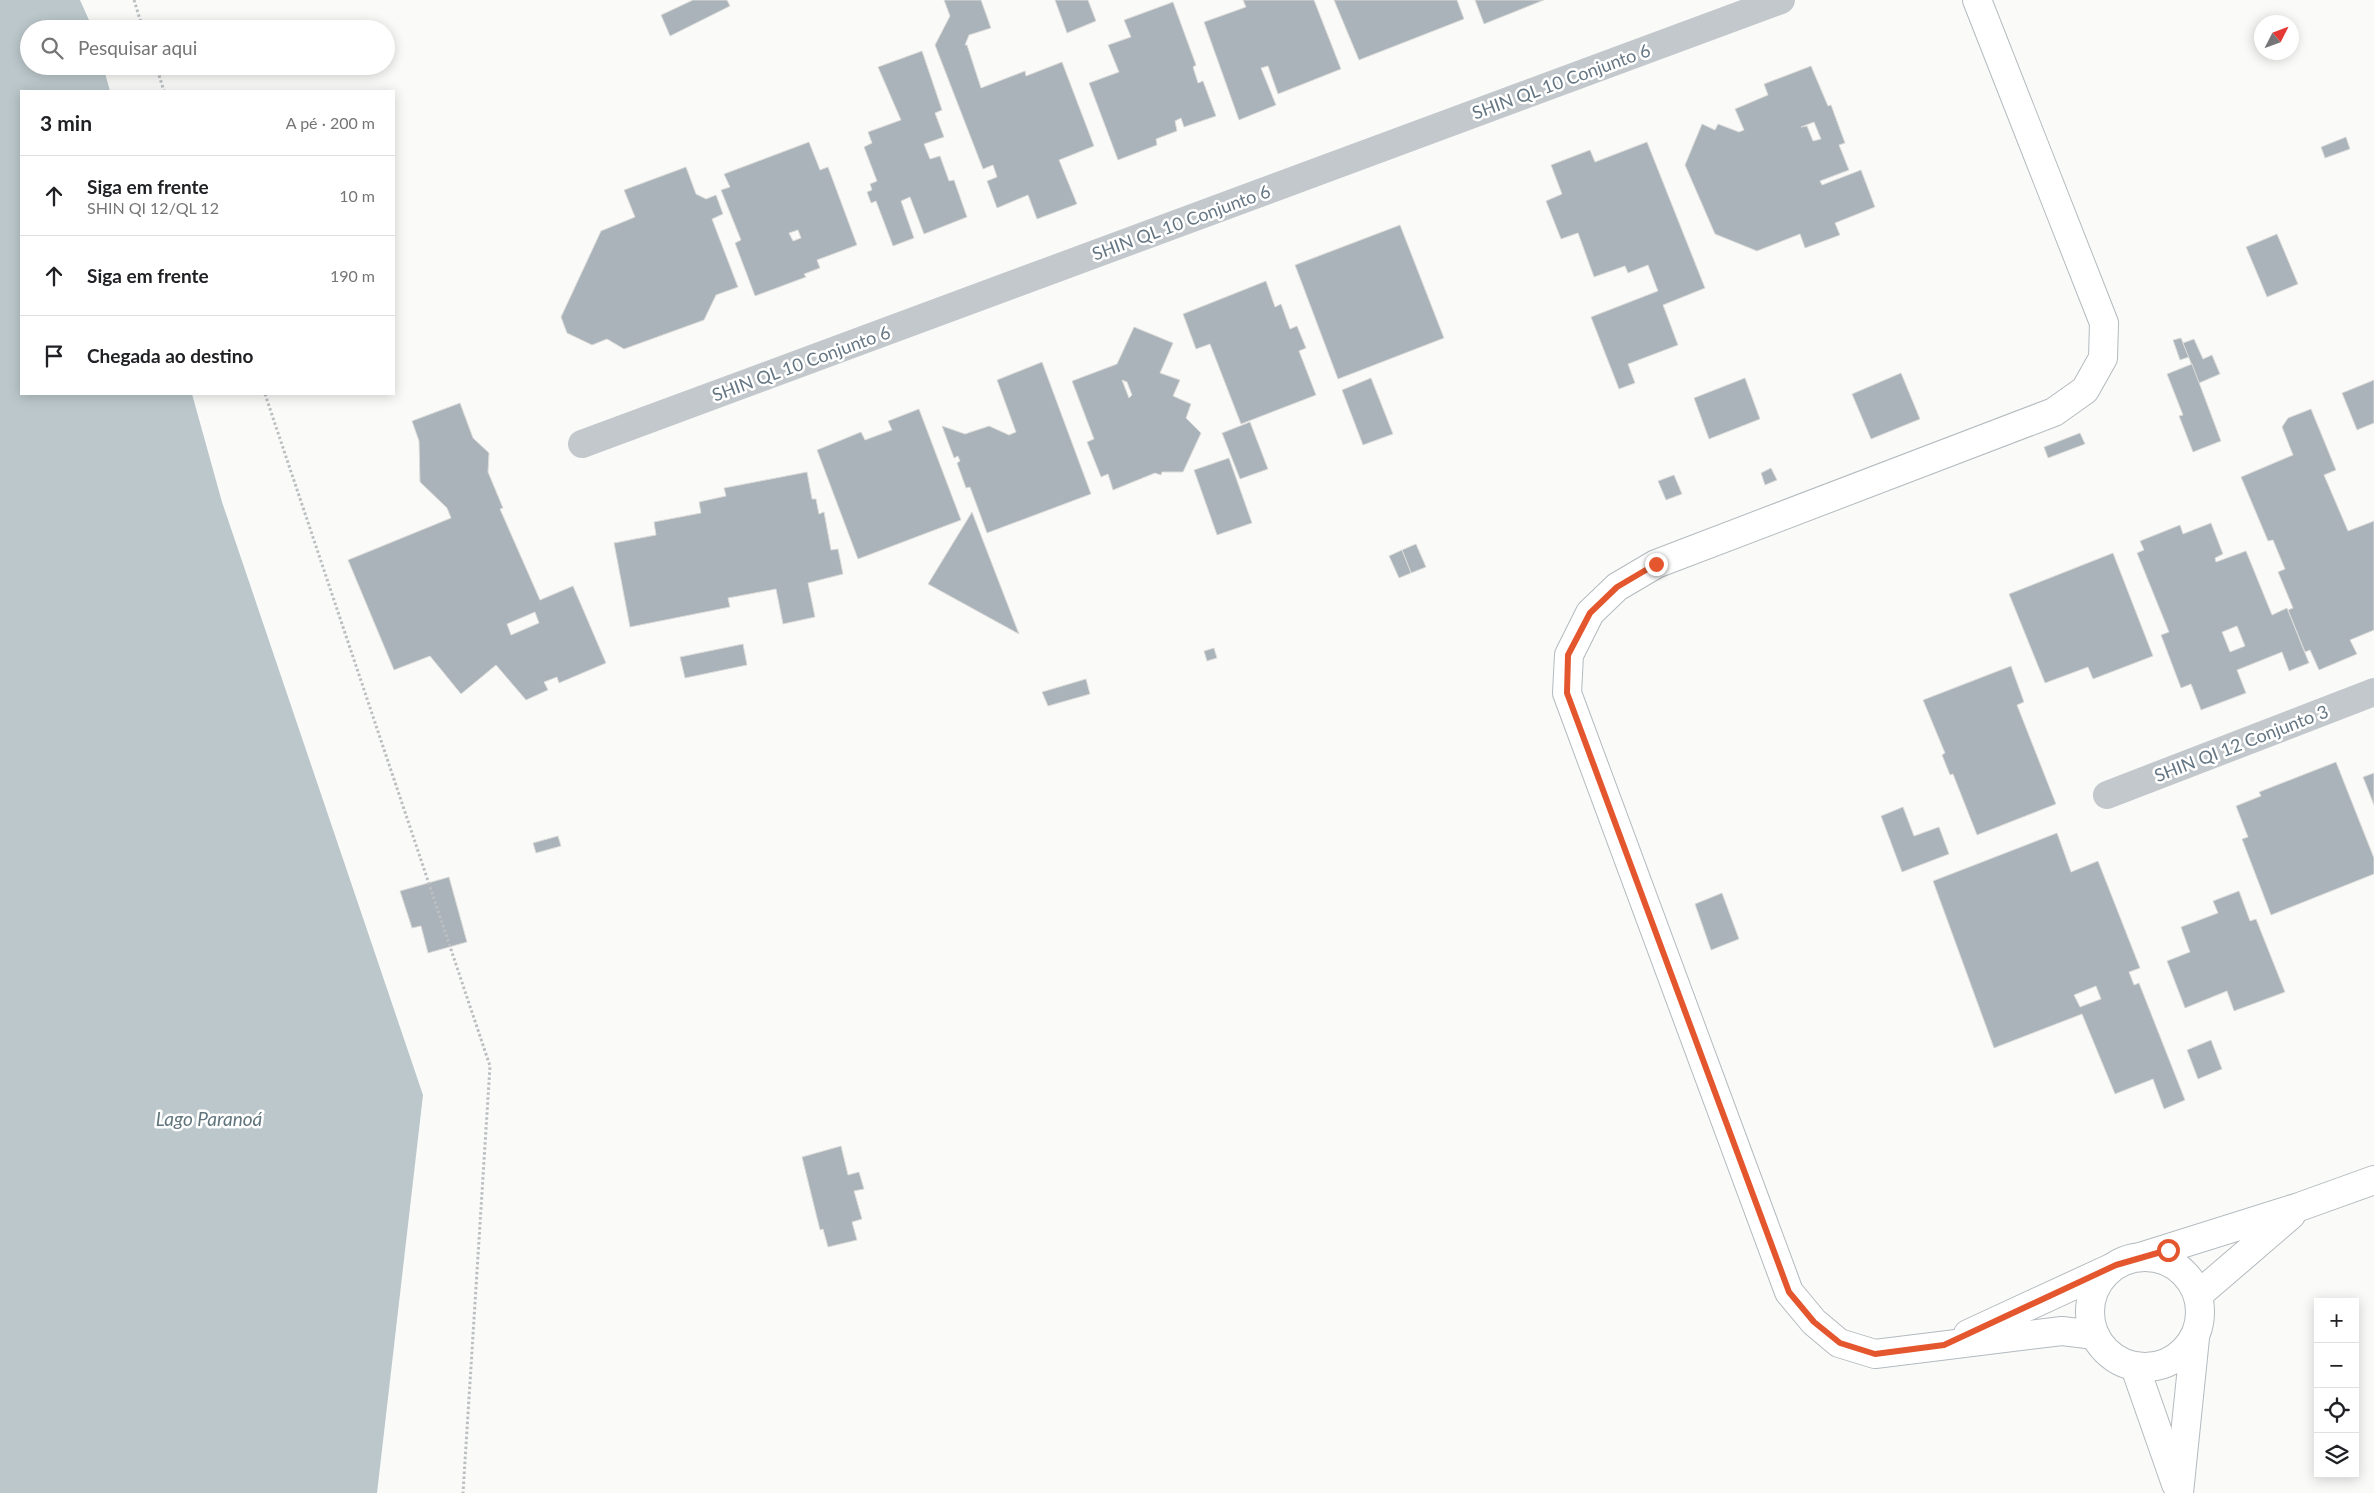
<!DOCTYPE html>
<html lang="pt">
<head>
<meta charset="utf-8">
<style>
  body { margin:0; font-family:Lato,sans-serif; background:#f2f2f2; color:#202124 }
  .controls { position:absolute; right:15px; bottom:15px; display:grid; overflow:hidden; border-radius:0px; box-shadow:0 2px 12px #0003 }
  .controls button { width:45px; height:45px; display:grid; place-items:center; padding:0; border:0; border-bottom:1px solid #e0e0e0; background:#fff; color:#202124; font:25px sans-serif }
  .compass { position:absolute; left:2254px; top:15px; width:45px; height:45px; border-radius:50%; background:#fff; box-shadow:0 2px 12px #0003; rotate:48deg }
  .stop { position:absolute; width:15px; height:15px; margin:-11px; border:4px solid #e4572e; border-radius:50%; background:#fff }
  .stop.end { background:#e4572e; border-color:#fff; box-shadow:0 1px 5px #0008 }
  .list { margin:0; padding:0; list-style:none }
  h2 { display:flex; justify-content:space-between; align-items:center; height:65px; margin:0; padding:0 20px; font-size:21px }
  h2 small { font-size:16px; font-weight:400; color:#757577 }
  .list li { display:grid; grid-template-columns:32px 1fr auto; gap:15px; align-items:center; box-sizing:border-box; height:80px; padding:0 20px; border-top:1px solid #e0e0e0 }
  .list b { display:block; font-size:19px; white-space:nowrap }
  .list p { margin:0; font-size:16px; white-space:nowrap; color:#757577 }
  .list em { font-size:16px; font-style:normal; color:#757577 }
  .icon { flex:none; width:28px; height:28px; fill:none; stroke:currentColor; stroke-width:2; stroke-linecap:round; stroke-linejoin:round }
  .map { position:relative; flex:none; width:2374px; height:1493px; overflow:hidden }
  .search { position:absolute; background:#fff; box-shadow:0 2px 12px #0003; left:20px; top:20px; width:375px; height:55px; display:flex; align-items:center; gap:12px; box-sizing:border-box; padding:0 18px; border-radius:28px; color:#757577; font-size:19px }
  .panel { position:absolute; background:#fff; box-shadow:0 2px 12px #0003; left:20px; top:90px; width:375px; height:305px; border-radius:0px }
  .map>svg:first-child { display:block }
  .water { fill:#bbc7cb }
  .building { fill:#aab3b9; stroke:#dcdcda; fill-rule:evenodd }
  .lines { fill:none; stroke-linecap:round; stroke-linejoin:round }
  .secondary-casing { stroke:#b3babf; stroke-width:30 }
  .path { stroke:#bbbfc2; stroke-width:3; stroke-dasharray:2.5 2.5; stroke-linecap:butt }
  .street { stroke:#c3c8cc; stroke-width:28 }
  .secondary { stroke:#fff; stroke-width:28 }
  .route { stroke:#e4572e; stroke-width:6 }
  .labels { text-anchor:middle; dominant-baseline:central; stroke-width:5; stroke-linejoin:round; paint-order:stroke }
  .street-label { font-size:18px; fill:#657683; stroke:#fff }
  .water-label { font-size:19px; font-style:italic; fill:#60757c; stroke:#fff }
</style>
</head>
<body>
<div class="map">
<svg width="2374" height="1493" viewBox="0 0 2374 1493">
  <rect width="100%" height="100%" fill="#fafaf8"/>
  <path class="water" d="M0,0h80l13,29h-64v37h74l7,25h-89v303h171l30,108 201,593 -46,398h-377z"/>
  <g class="building">
    <path d="M693,0h34l3,6 -60,30 -9,-21z"/>
    <path d="M944,0h37l10,28 -22,7 -4,10h2l14,43 44,-17 1,5 36,-14 32,84 -35,14 18,44 -40,15 -9,-24 -31,13 -10,-27 10,-4 -4,-12 -10,4 -48,-124 15,-29z"/>
    <path d="M1055,0h33l8,21 -29,12z"/>
    <path d="M1243,0h71l27,69 -63,25 -10,-28 -7,2 15,37 -37,15 -35,-98 42,-15z"/>
    <path d="M1334,0h123l7,19 -105,41z"/>
    <path d="M1475,0h69l-60,24z"/>
    <path d="M1173,2l23,63 -3,2 5,16 5,-2 13,35 -32,11 -3,-9 -6,3 2,10 -21,8 1,6 -39,15 -29,-77 30,-11 -11,-27 23,-8 -7,-17z"/>
    <path d="M922,51l20,59 -7,3 9,24 -20,7 6,15 10,-3 9,25 5,-1 13,37 -43,17 -14,-37 -9,4 13,37 -21,8 -17,-45 -5,2 -4,-11 5,-2 -2,-6 7,-3 -13,-34 8,-4 -4,-11 33,-12 -23,-53z"/>
    <path d="M1811,66l17,40 3,-1 14,38 -6,2 10,25 -29,11 2,4 39,-15 14,37 -40,16 5,12 -35,13 -5,-14 -43,17 -42,-17 -30,-69 17,-41 13,6 3,-6 21,8 5,-2 -9,-21 33,-14 -4,-11zM1814,122l7,17 -8,2 -6,-15 -6,1z"/>
    <path d="M2346,137l4,12 -25,9 -4,-11z"/>
    <path d="M809,142l11,28 8,-3 29,78 -40,15 3,8 -16,6 2,3 -51,19 -20,-53 6,-3 -20,-50 9,-3 -6,-13zM798,230l3,8 -8,3 -4,-8z"/>
    <path d="M1647,142l58,146 -42,17 15,40 -50,19 7,19 -16,6 -28,-72 67,-26 -10,-26 -20,8 -3,-7 -31,11 -16,-44 -17,6 -15,-38 16,-7 -11,-29 39,-15 5,12z"/>
    <path d="M686,167l10,27 10,5 10,-4 7,19 -11,5 26,68 -22,8 -12,25 -80,29 -17,-10 -15,6 -25,-12 -6,-16 40,-86 34,-14 -11,-27z"/>
    <path d="M1400,225l44,113 -106,41 -43,-114z"/>
    <path d="M2277,234l21,50 -31,13 -21,-50z"/>
    <path d="M1266,281l9,26 6,-3 9,25 7,-3 9,22 -7,3 17,44 -75,29 -31,-80 -14,5 -13,-35z"/>
    <path d="M1134,327l39,16 -13,30 20,7 -7,16 18,8 -5,14 15,15 -18,39h-21l-1,3 -6,-2 -42,17 -5,-16 -7,3 -14,-35 7,-3 -22,-58 45,-17zM1122,380l5,2 5,13 -3,3z"/>
    <path d="M2181,338l8,19 -9,3 -7,-20z"/>
    <path d="M2194,339l9,20 9,-4 8,19 -21,9 -16,-40z"/>
    <path d="M1042,362l49,132 -104,39 -17,-46 -4,1 -9,-25 3,-2 -2,-5 -4,2 -12,-32 23,8 24,-8 20,9 7,-3 -19,-52z"/>
    <path d="M2192,364l29,77 -28,11 -14,-36 4,-1 -16,-41z"/>
    <path d="M1901,373l19,46 -49,20 -19,-45z"/>
    <path d="M1371,378l22,56 -30,11 -21,-55z"/>
    <path d="M1745,378l15,41 -51,20 -15,-41z"/>
    <path d="M2374,380v43l-17,7 -15,-37z"/>
    <path d="M460,403l13,35 16,15 -1,19 15,36 -3,1 40,91 33,-14 33,77 -47,20 -2,-6 -13,5 4,8 -22,10 -30,-35 -35,29 -31,-38 -36,14 -46,-110 103,-42 -4,-10 -27,-26 -1,-41 -7,-20zM535,612l4,11 -28,12 -4,-11z"/>
    <path d="M919,409l42,111 -103,39 -41,-109 44,-18 4,8 27,-10 -4,-9z"/>
    <path d="M2311,409l25,61 -12,5 24,56 26,-10v109l-24,10 7,14 -38,16 -9,-20 -5,2 -17,-42 5,-2 -15,-36 7,-3 -12,-29 -5,1 -27,-64 52,-22 -11,-28 6,-9z"/>
    <path d="M1250,422l18,47 -28,10 -18,-46z"/>
    <path d="M2080,433l5,11 -37,14 -4,-11z"/>
    <path d="M1229,458l23,65 -35,12 -23,-65z"/>
    <path d="M1771,468l6,12 -12,5 -4,-12z"/>
    <path d="M807,472l5,27h4l3,15 5,-2 7,38 7,-1 5,25 -35,9 7,34 -32,7 -7,-35 -48,9 2,9 -100,20 -16,-84 42,-8 -2,-13 47,-9 -2,-11 27,-6 -2,-8z"/>
    <path d="M1674,475l8,19 -16,6 -8,-19z"/>
    <path d="M972,512l47,122 -91,-50z"/>
    <path d="M2211,523l12,31 -8,4 1,4 30,-11 26,64 15,-7 22,55 -20,8 -7,-19 -45,18 9,23 -45,17 -10,-26 -10,4 -20,-53 8,-3 -32,-79 7,-3 -4,-9 40,-16 3,9zM2237,626l8,20 -15,6 -8,-20z"/>
    <path d="M1416,544l10,23 -15,6 -9,-23z"/>
    <path d="M1402,550l9,23 -12,5 -10,-22z"/>
    <path d="M2113,553l40,103 -60,23 -5,-12 -43,16 -36,-89z"/>
    <path d="M743,644l4,21 -62,13 -5,-21z"/>
    <path d="M1214,648l3,10 -10,3 -3,-10z"/>
    <path d="M2011,666l13,36 -7,3 39,99 -79,31 -24,-61 -3,1 -8,-20 3,-2 -22,-53z"/>
    <path d="M1086,679l4,15 -42,12 -6,-14z"/>
    <path d="M2336,762l38,96v16l-103,41 -29,-76 6,-2 -12,-31 25,-10 -2,-4z"/>
    <path d="M2374,773v32l-11,-28z"/>
    <path d="M1903,807l11,29 25,-9 10,27 -47,18 -21,-56z"/>
    <path d="M2057,833l14,39 27,-11 42,107 -11,4 5,13 5,-2 46,117 -21,9 -11,-30 -38,15 -33,-80 -88,34 -61,-167zM2096,986l5,13 -21,8 -6,-12z"/>
    <path d="M558,836l3,10 -25,7 -3,-10z"/>
    <path d="M449,877l18,65 -39,11 -7,-27 -9,2 -12,-37z"/>
    <path d="M2239,891l11,30 6,-2 29,73 -51,19 -7,-20 -42,17 -18,-47 23,-9 -9,-25 37,-14 -5,-12z"/>
    <path d="M1722,893l17,46 -28,11 -16,-46z"/>
    <path d="M2211,1040l11,29 -24,10 -11,-29z"/>
    <path d="M841,1146l7,29 11,-3 5,17 -10,2 8,28 -10,3 5,18 -29,7 -5,-18 -3,1 -18,-73z"/>
  </g>
  <g class="lines">
    <defs>
      <g id="secondary">
        <path d="M1977,0l127,323 -1,35 -18,32 -31,22 -398,152 -39,23 -27,26 -21,42 -2,38 222,599 25,30 25,21 36,11 187,-23 33,4"/>
        <path d="M2143,1256l156,-49 75,-27"/>
        <circle cx="2145" cy="1312" r="55"/>
        <path d="M2198,1295l93,-80"/>
        <path d="M1968,1334l143,-66"/>
        <path d="M2135,1367l41,117"/>
        <path d="M2179,1493l16,-155"/>
      </g>
    </defs>
    <use href="#secondary" class="secondary-casing"/>
    <g class="path">
      <path d="M134,0l9,29"/>
      <path d="M156,66l8,25"/>
      <path d="M265,394l225,672 -27,427"/>
    </g>
    <g class="street">
      <path d="M582,444l1199,-444"/>
      <path d="M2107,795l267,-103"/>
    </g>
    <use href="#secondary" class="secondary"/>
  </g>
  <g class="lines">
    <path class="route" d="M1656,564l-39,23 -27,26 -22,42 -1,38 222,599 25,30 26,21 35,11 69,-9 172,-80 52,-15"/>
  </g>
  <g class="labels">
    <g class="street-label">
      <text transform="translate(1561 81) rotate(-20)">SHIN QL 10 Conjunto 6</text>
      <text transform="translate(1181 222) rotate(-20)">SHIN QL 10 Conjunto 6</text>
      <text transform="translate(801 363) rotate(-20)">SHIN QL 10 Conjunto 6</text>
      <text transform="translate(2241 743) rotate(-21)">SHIN QI 12 Conjunto 3</text>
    </g>
    <g class="water-label">
      <text x="209" y="1118">Lago Paranoá</text>
    </g>
  </g>
</svg>
<div class="controls">
<button>+</button>
<button>−</button>
<button><svg class="icon" aria-label="locate" viewBox="0 0 24 24"><circle cx="12" cy="12" r="6"/><path d="M12 2v4M12 18v4M2 12h4M18 12h4"/></svg></button>
<button><svg class="icon" aria-label="layers" viewBox="0 0 24 24"><path d="M12 4l9 5-9 5-9-5zM3 14l9 5 9-5"/></svg></button>
</div>
<svg class="compass" viewBox="-18 -18 36 36"><path d="M0-13l5 13h-10z" fill="#e53935"/><path d="M0 13l5-13h-10z" fill="#757577"/></svg>
<div class="stop" style="left:2168px;top:1250px"></div>
<div class="stop end" style="left:1656px;top:564px"></div>
<div class="search"><svg class="icon" aria-label="search" viewBox="0 0 24 24"><circle cx="10" cy="10" r="6"/><path d="M15 15l6 6"/></svg>Pesquisar aqui</div>
<section class="panel">
<h2>3 min<small>A pé · 200 m</small></h2>
<ul class="list">
<li><svg class="icon" aria-label="ahead" viewBox="0 0 24 24"><path d="M12 20V5M6 11l6-6 6 6"/></svg><div><b>Siga em frente</b><p>SHIN QI 12/QL 12</p></div><em>10 m</em></li>
<li><svg class="icon" aria-label="ahead" viewBox="0 0 24 24"><path d="M12 20V5M6 11l6-6 6 6"/></svg><div><b>Siga em frente</b></div><em>190 m</em></li>
<li><svg class="icon" aria-label="arrive" viewBox="0 0 24 24"><path d="M6 21V4h12l-3 4 3 4H6"/></svg><div><b>Chegada ao destino</b></div></li>
</ul>
</section>
</div>
</body>
</html>
